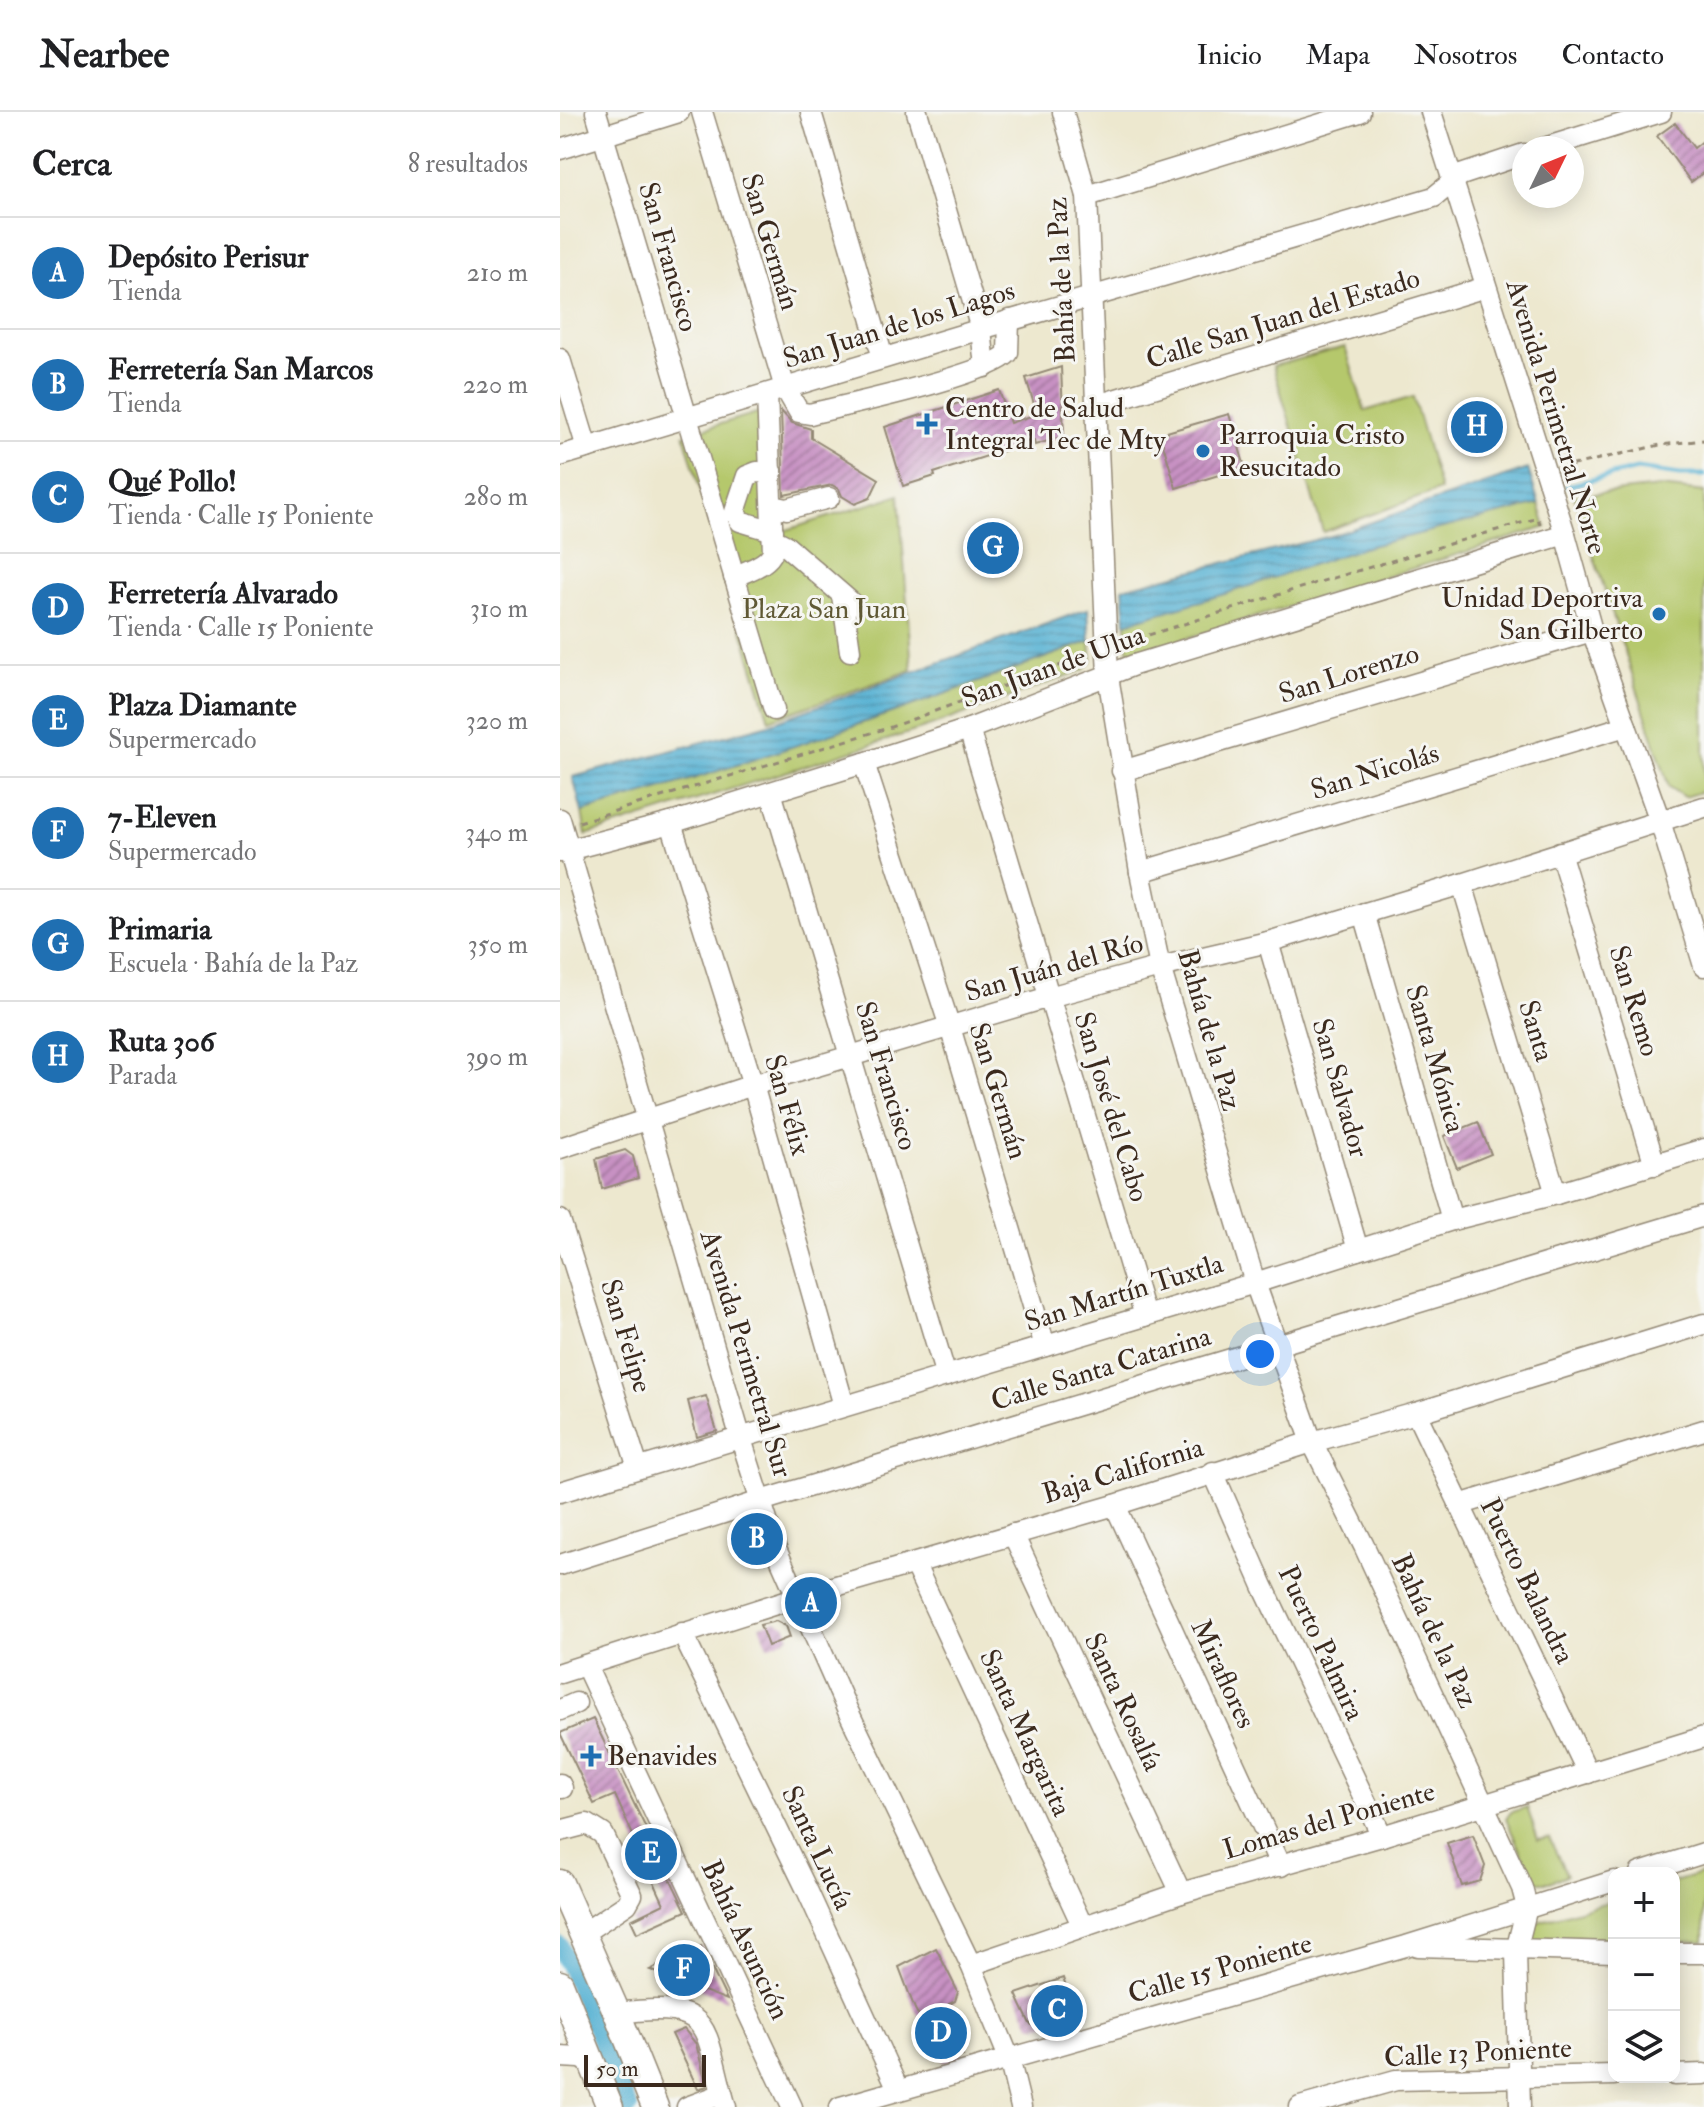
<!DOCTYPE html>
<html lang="es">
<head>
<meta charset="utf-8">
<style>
  body { margin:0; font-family:"IM FELL Double Pica",serif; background:#f2f2f2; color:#202124 }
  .controls { position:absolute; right:24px; bottom:24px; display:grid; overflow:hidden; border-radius:16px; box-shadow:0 4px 20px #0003 }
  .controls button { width:72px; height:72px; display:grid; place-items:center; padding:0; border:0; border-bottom:2px solid #e0e0e0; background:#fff; color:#202124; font:40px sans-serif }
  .compass { position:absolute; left:952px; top:24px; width:72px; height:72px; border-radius:50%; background:#fff; box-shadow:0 4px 20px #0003; rotate:47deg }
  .scale { position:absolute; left:24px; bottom:20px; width:122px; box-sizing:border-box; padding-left:8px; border:4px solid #3b2a1e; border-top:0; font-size:22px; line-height:28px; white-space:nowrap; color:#3b2a1e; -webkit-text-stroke:6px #f6f6f2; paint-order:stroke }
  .you { position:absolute; left:700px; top:1242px; width:28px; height:28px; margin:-20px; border:6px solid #fff; border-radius:50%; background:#1a73e8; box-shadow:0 0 0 12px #1a73e833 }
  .badge { display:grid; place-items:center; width:52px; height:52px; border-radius:50%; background:#1f6fb2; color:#fff; font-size:26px; font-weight:700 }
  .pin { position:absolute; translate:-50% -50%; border:4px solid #fff; box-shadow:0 2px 8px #0006 }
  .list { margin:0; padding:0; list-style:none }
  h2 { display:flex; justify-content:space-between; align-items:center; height:104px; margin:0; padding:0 32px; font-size:34px }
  h2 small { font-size:26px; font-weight:400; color:#757577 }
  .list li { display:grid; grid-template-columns:52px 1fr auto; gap:24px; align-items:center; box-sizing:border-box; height:112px; padding:0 32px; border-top:2px solid #e0e0e0 }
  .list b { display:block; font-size:30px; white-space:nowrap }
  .list p { margin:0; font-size:26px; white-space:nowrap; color:#757577 }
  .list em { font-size:26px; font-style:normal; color:#757577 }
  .icon { flex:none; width:44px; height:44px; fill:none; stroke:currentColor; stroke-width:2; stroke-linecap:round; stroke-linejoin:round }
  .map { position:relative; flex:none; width:1144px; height:1995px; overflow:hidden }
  header { display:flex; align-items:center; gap:48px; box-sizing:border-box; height:112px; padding:0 40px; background:#fff; border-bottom:2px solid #e0e0e0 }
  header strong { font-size:38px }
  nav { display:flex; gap:44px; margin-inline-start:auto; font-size:28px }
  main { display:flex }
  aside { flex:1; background:#fff }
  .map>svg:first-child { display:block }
  .green { fill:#b5c86c; stroke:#787945; stroke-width:2 }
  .water { fill:url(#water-rules); stroke:#486e78; stroke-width:2 }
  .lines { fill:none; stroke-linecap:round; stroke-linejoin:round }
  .stream { stroke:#55b1d3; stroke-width:5 }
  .canal { stroke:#55b1d3; stroke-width:18 }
  .building { fill:url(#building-hatch) }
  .minor-casing { stroke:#948976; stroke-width:23 }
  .major-casing { stroke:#948976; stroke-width:29 }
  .path { stroke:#948976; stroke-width:3; stroke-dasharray:6 6; stroke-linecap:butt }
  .minor { stroke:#fff; stroke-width:20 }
  .major { stroke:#fff; stroke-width:26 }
  .poi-dot { fill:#1f6fb2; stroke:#f6f6f2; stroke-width:3 }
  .labels { text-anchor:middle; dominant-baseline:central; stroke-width:6; stroke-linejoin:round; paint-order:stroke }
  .street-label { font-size:28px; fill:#3b2a1e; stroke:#f6f6f2 }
  .poi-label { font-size:28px; fill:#3b2a1e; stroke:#f6f6f2; text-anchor:start }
  .park-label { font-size:28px; fill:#605935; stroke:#f6f6f2 }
</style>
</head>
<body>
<header>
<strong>Nearbee</strong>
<nav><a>Inicio</a><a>Mapa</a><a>Nosotros</a><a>Contacto</a></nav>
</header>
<main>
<aside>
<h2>Cerca<small>8 resultados</small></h2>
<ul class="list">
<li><span class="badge">A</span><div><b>Depósito Perisur</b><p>Tienda</p></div><em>210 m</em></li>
<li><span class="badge">B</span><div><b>Ferretería San Marcos</b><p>Tienda</p></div><em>220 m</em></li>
<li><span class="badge">C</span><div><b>Qué Pollo!</b><p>Tienda · Calle 15 Poniente</p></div><em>280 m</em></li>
<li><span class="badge">D</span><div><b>Ferretería Alvarado</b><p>Tienda · Calle 15 Poniente</p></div><em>310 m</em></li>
<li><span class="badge">E</span><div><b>Plaza Diamante</b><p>Supermercado</p></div><em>320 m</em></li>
<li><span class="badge">F</span><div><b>7-Eleven</b><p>Supermercado</p></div><em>340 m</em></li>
<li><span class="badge">G</span><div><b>Primaria</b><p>Escuela · Bahía de la Paz</p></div><em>350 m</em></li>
<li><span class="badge">H</span><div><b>Ruta 306</b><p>Parada</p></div><em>390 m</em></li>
</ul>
</aside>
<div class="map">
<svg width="1144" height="1995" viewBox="0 0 1144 1995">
  <defs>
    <pattern id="water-rules" width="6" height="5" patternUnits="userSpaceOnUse" patternTransform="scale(2)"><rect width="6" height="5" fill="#55b1d3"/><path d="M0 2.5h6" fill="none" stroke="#4890ab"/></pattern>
    <pattern id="building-hatch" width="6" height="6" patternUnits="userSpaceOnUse" patternTransform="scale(2)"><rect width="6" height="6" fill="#c791c3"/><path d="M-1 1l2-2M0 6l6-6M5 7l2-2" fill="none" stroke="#a3779e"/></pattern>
  </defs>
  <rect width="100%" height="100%" fill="#f6f6f2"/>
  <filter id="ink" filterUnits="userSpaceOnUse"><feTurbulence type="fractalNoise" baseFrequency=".0125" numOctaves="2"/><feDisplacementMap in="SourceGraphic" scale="16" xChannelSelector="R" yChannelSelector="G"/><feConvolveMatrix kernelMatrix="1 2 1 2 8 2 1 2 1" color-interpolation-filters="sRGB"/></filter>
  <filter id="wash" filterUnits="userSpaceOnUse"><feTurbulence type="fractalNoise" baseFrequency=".006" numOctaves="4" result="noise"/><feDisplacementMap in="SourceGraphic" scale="32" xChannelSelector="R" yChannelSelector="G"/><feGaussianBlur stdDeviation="1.8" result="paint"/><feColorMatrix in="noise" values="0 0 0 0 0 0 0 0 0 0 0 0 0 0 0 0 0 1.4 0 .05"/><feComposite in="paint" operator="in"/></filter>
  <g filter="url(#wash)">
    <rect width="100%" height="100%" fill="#ede8cf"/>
    <g class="green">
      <path d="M785,235l20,64 48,-14 27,93 -117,42 -50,-166z"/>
      <path d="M213,296l4,125 122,-38 13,175 -143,50 -85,-285z"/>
      <path d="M1100,375l44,5v299l-20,6 -15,-10 -95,-291z"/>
      <path d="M979,392l7,23 -417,129 -3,-33 236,-75z"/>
      <path d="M530,529l2,20 -8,9 -153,56 -345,109 -4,-23c172,-49 341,-109 508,-171z"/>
      <path d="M967,1695l11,33 11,-2 18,37 -18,7h-15l-28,-63 5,-7z"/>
      <path d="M1144,1761v68l-30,1v-60z"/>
      <path d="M1054,1788v44l-84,2 1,-22z"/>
    </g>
    <g class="water">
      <path d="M968,357l11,35 -177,44 -134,45 -102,30 -3,-35 208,-52z"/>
      <path d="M528,497l2,32c-168,62 -336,122 -508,171l-9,-35 193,-52z"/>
    </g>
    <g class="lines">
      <path class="stream" d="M1007,374l70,-17 43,6h24"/>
      <path class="canal" d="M0,1833l69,162"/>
    </g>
    <g id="blocks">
      <g class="building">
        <path d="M1115,11l19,25 10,-8v32l-13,10 -34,-46z"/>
        <path d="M501,255l3,69 -29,9 -1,-4 -100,32 1,3 -32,10 -18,-59 114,-37 11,33 27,-9 -11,-36z"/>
        <path d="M221,299l11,12 19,6v9l68,41 -9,19 -15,6 -13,-8 -3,-7 -7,-4 -48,10z"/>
        <path d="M669,302l16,53 -69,21 -16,-54z"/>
        <path d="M918,1010l13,32 -34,14 -13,-32z"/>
        <path d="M65,1038l8,6 5,22 -36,11 -6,-30z"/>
        <path d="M146,1284l11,35 -20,6 -9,-36z"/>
        <path d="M216,1509l10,5 4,11 -22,9 -8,-21z"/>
        <path d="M33,1607l93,192 -49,22 -6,-13 33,-16 -49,-109 -21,9 -34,-71z"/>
        <path d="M913,1723l12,31 -5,15 -18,5 -15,-43z"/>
        <path d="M141,1834l26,54 -77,-30z"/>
        <path d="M376,1836l22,44 -3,9 -13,7 21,48 -19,6 -29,-53 -16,-42z"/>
        <path d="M503,1866l14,43 -22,6 -2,-5 -18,4 -5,-2 -14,-30z"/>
        <path d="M124,1917l12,15 11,42 -9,3 -26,-55z"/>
      </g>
    </g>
  </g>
  <g filter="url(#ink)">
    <use href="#blocks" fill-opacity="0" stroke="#948976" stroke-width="2"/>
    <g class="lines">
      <defs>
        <g id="minor">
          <path d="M36,0l178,598"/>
          <path d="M142,0l83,276 14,24 11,2c36,-9 179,-39 198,-61l1,-33"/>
          <path d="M251,0l72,246"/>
          <path d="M357,0l64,217 4,38"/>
          <path d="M503,0l24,84 21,480 32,196 20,95 95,316 57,159 52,104 158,342 5,19 -11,44 4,156"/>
          <path d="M871,0l134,422 27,97 68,190 44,145"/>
          <path d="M984,36l117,-36"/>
          <path d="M0,37l119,-37"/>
          <path d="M527,84l273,-84"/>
          <path d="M0,247l27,89"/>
          <path d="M537,293l389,-118"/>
          <path d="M0,344l421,-127 453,-132 27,-22 63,-21"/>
          <path d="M212,361l-15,-1 -10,4 -12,36 5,9 33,10"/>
          <path d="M213,394l14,3 42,-11"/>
          <path d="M213,427l12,6 68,59"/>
          <path d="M174,465c14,-7 34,-12 39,-26l-6,-157"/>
          <path d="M282,483l8,56"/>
          <path d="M409,617l176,587"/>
          <path d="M304,651l86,264 95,319"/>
          <path d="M562,659l470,-140"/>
          <path d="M211,680l175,584"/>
          <path d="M0,707l181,620 35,110 71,160 124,256 38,93 12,49"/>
          <path d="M111,711l82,262 91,321"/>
          <path d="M0,740l111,-29 193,-60 105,-34 165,-64 431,-131"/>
          <path d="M1000,740l95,313"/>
          <path d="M580,760l486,-146"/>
          <path d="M902,772l94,310"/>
          <path d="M804,801l88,307"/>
          <path d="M708,830l90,308"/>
          <path d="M0,1036l193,-63 296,-88 111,-30 108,-25 194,-58 242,-77"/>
          <path d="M0,1108l78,248"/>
          <path d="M856,1301l172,360"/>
          <path d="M653,1360l50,114 119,250"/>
          <path d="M0,1380l695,-209 197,-63 104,-26 148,-45"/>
          <path d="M555,1393l166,361"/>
          <path d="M899,1393l245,-75"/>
          <path d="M453,1422l168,359"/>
          <path d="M0,1453l201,-64 943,-285"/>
          <path d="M355,1453l167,360"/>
          <path d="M122,1521l125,257 91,199"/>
          <path d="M26,1554l206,441"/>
          <path d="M0,1561l238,-76 317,-92 197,-63 104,-29 288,-89"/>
          <path d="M0,1598l16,-7"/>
          <path d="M0,1672l2,4"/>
          <path d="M0,1719l27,-7 16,10 29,61 -5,9 -45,30"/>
          <path d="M1080,1761l64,-20"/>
          <path d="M858,1834l196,6"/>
          <path d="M1114,1841h30"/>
          <path d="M411,1853l210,-72 201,-57 322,-99"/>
          <path d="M57,1901c101,-13 85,14 109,94"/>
          <path d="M0,1945l20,1 12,4"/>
          <path d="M1114,1963l30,-1"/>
          <path d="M127,1995l35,-13"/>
          <path d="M280,1995l566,-161 208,-65"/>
          <path d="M740,1995l96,-27 218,-5"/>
        </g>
        <g id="major">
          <path d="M0,1771l57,130 38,94"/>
          <path d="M0,1872l50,123"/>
        </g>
      </defs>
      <use href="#minor" class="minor-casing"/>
      <use href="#major" class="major-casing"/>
      <g class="path">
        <path d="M1000,356l100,-23 44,-5"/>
        <path d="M566,530l190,-59 222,-65 2,6"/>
        <path d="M19,710l312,-95 198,-72"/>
      </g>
      <use href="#minor" class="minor"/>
      <use href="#major" class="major"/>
    </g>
  </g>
  <g class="poi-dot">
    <path d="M363 300h8v8h8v8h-8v8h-8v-8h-8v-8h8z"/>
    <circle cx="643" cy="339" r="8"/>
    <circle cx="1099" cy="502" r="8"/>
    <path d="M27 1632h8v8h8v8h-8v8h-8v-8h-8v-8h8z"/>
  </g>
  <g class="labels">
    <g class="street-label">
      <text transform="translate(210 130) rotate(73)">San Germán</text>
      <text transform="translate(108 145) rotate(74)">San Francisco</text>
      <text transform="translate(502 168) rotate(-93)">Bahía de la Paz</text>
      <text transform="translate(723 207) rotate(-17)">Calle San Juan del Estado</text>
      <text transform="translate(339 213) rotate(-17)">San Juan de los Lagos</text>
      <text transform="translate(996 305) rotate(73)">Avenida Perimetral Norte</text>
      <text transform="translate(493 555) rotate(-20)">San Juan de Ulua</text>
      <text transform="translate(789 562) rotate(-17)">San Lorenzo</text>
      <text transform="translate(815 660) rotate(-17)">San Nicolás</text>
      <text transform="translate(494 856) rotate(-16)">San Juán del Río</text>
      <text transform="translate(1074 889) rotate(73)">San Remo</text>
      <text transform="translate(649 918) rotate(74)">Bahía de la Paz</text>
      <text transform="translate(976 919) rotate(73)">Santa</text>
      <text transform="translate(875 947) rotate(74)">Santa Mónica</text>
      <text transform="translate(326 964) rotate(73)">San Francisco</text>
      <text transform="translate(780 976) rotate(74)">San Salvador</text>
      <text transform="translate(438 979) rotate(73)">San Germán</text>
      <text transform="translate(227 993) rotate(74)">San Félix</text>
      <text transform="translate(551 995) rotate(73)">San José del Cabo</text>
      <text transform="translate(564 1181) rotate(-17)">San Martín Tuxtla</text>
      <text transform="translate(66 1224) rotate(73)">San Felipe</text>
      <text transform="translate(186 1242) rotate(73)">Avenida Perimetral Sur</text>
      <text transform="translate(541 1257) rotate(-17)">Calle Santa Catarina</text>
      <text transform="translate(563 1359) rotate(-17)">Baja California</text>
      <text transform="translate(967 1469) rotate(64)">Puerto Balandra</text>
      <text transform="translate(874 1519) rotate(65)">Bahía de la Paz</text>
      <text transform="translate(761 1531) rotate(65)">Puerto Palmira</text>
      <text transform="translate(663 1562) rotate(65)">Miraflores</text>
      <text transform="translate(563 1590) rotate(65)">Santa Rosalía</text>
      <text transform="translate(465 1621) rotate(65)">Santa Margarita</text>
      <text transform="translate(769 1709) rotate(-16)">Lomas del Poniente</text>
      <text transform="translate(257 1736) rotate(65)">Santa Lucía</text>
      <text transform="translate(185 1828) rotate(65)">Bahía Asunción</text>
      <text transform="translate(660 1857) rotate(-16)">Calle 15 Poniente</text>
      <text transform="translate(918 1941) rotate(-3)">Calle 13 Poniente</text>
    </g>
    <g class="poi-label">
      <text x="385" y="296">Centro de Salud<tspan x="385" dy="32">Integral Tec de Mty</tspan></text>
      <text x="659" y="323">Parroquia Cristo<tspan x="659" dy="32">Resucitado</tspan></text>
      <text x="1083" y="486" text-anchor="end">Unidad Deportiva<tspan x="1083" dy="32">San Gilberto</tspan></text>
      <text x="47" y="1644">Benavides</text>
    </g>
    <g class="park-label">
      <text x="264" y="497">Plaza San Juan</text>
    </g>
  </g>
</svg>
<div class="controls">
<button>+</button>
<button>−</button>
<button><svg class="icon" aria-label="layers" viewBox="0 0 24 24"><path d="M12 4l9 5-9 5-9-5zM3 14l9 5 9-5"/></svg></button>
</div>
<svg class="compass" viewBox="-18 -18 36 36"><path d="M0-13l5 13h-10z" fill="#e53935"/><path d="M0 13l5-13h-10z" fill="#757577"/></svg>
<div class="scale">50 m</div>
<div class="you"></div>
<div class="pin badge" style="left:251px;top:1491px">A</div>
<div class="pin badge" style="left:197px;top:1427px">B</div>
<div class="pin badge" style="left:497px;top:1899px">C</div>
<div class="pin badge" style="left:381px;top:1921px">D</div>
<div class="pin badge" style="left:91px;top:1742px">E</div>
<div class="pin badge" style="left:124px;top:1858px">F</div>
<div class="pin badge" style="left:433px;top:436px">G</div>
<div class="pin badge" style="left:917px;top:315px">H</div>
</div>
</main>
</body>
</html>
